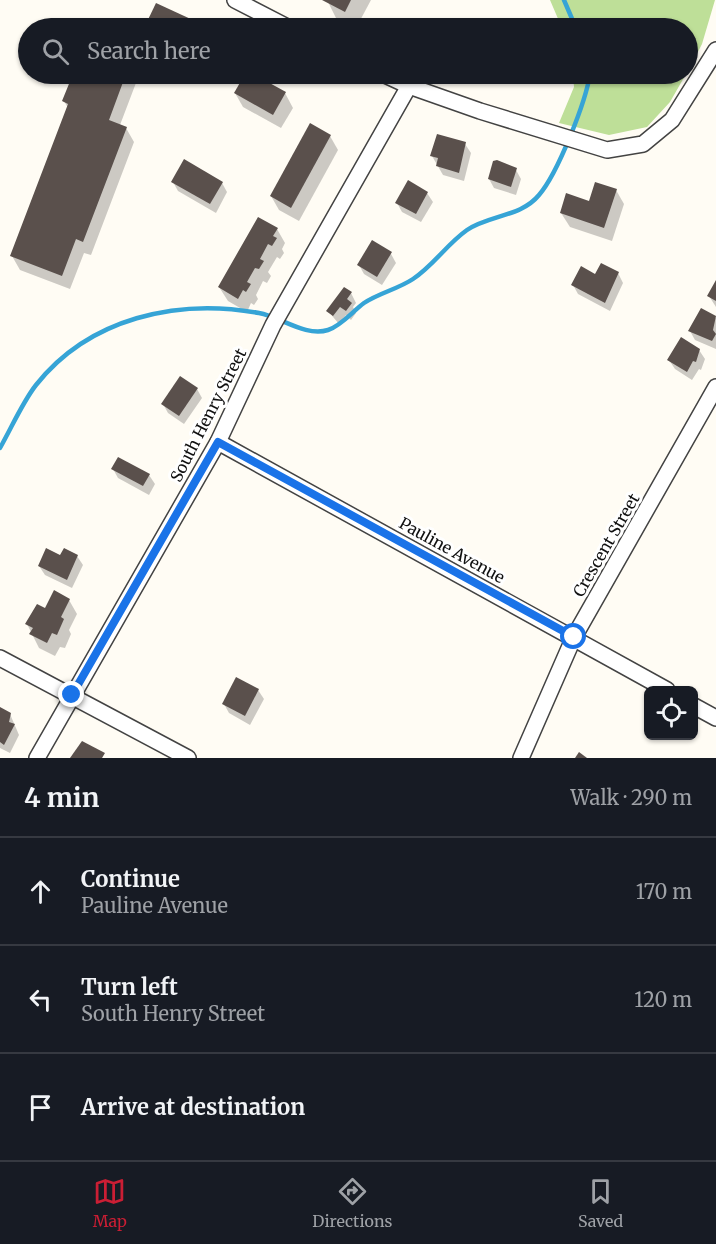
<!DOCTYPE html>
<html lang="en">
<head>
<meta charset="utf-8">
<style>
  body { margin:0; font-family:Merriweather,serif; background:#242831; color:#f1f3f6 }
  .controls { position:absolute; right:18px; bottom:18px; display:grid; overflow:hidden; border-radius:9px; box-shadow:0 2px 4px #0004 }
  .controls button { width:54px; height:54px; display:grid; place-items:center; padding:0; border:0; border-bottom:2px solid #363941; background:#171b24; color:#f1f3f6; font:30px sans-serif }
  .stop { position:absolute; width:18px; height:18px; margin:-14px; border:4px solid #1a73e8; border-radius:50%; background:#fff }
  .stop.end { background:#1a73e8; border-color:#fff; box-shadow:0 2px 6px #0008 }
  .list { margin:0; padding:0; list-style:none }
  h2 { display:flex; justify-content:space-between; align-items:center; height:78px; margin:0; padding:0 24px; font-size:26px }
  h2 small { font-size:20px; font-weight:400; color:#9ea1a6 }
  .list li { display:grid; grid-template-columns:39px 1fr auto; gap:18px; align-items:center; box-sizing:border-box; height:108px; padding:0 24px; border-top:2px solid #363941 }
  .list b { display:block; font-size:22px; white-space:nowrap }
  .list p { margin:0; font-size:20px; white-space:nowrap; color:#9ea1a6 }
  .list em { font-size:20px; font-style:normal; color:#9ea1a6 }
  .icon { flex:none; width:33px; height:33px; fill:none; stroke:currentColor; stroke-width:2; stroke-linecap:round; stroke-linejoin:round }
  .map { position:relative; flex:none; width:716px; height:758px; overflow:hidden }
  .search { position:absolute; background:#171b24; box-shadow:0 2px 4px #0004; left:18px; right:18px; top:18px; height:66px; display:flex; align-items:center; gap:15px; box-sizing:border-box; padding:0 21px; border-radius:33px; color:#9ea1a6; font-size:22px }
  .sheet { height:402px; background:#171b24 }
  nav { display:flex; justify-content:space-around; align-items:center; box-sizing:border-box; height:84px; border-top:2px solid #363941; background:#171b24; font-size:16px; color:#9ea1a6 }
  nav a { display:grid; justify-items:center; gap:3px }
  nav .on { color:#cb1e34 }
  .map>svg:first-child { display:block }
  .forest { fill:#bedf98 }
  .shadow { fill:#0003 }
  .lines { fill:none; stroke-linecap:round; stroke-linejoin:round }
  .stream { stroke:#36a4d6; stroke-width:4.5 }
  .building { fill:#5a504c }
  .minor-casing { stroke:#434343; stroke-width:18 }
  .minor { stroke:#fff; stroke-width:15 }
  .route { stroke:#1a73e8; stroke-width:8 }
  .labels { text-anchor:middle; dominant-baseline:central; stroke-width:6; stroke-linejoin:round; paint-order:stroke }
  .street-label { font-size:16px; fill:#101010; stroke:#fff }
</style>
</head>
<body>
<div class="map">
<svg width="716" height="758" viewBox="0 0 716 758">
  <rect width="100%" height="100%" fill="#fffcf4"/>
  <g class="forest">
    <path d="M550,0h165l-13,44 -14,27v-43h-126z"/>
    <path d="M573,74h113l-16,28 -23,25 -38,8 -50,-12 15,-36z"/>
  </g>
  <g class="shadow">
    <path d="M327,0h44l-15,28 -19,-8z"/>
    <path d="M156,5l38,17 3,6h-51z"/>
    <path d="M75,74l64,1 -19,50 6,3 8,14 -43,113 -7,-2 -14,36 -50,-19 -8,-14 56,-148 -4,-7z"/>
    <path d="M246,74l39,19 8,15 -12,20 -38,-21 -8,-14z"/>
    <path d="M330,136l8,14 -39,71 -20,-11 -8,-14z"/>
    <path d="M465,144l6,9 -7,28 -21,-6 -11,-19z"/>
    <path d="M516,170l5,9 -5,16 -22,-7 -5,-9z"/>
    <path d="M173,182l49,1 5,9 -11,21 -38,-22z"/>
    <path d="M616,190l8,14 -12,37 -42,-14 -9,-14z"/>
    <path d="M427,193l6,9 -12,20 -19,-10 -5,-9z"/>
    <path d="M277,229l8,14 -3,6 2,4 -4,6 -3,-2 -9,15 3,4 -4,7 -4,-2 -7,14 2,4 -4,6 -3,-2 -4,9 -19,-11 -9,-14z"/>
    <path d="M391,254l5,9 -14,22 -18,-11 -5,-9z"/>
    <path d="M618,273l5,10 -13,28 -32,-17 -5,-9 23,-9z"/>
    <path d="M716,283v24l-7,-11z"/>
    <path d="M351,293l5,10 -3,4 3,6 -5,7 -5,-5 -7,9 -11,-13z"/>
    <path d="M701,310l15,8v31l-21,-9 -5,-9z"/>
    <path d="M699,350l6,9 -4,11 -2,-1 -7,11 -17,-11 -6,-9z"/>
    <path d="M197,389l5,9 -18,26 -16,-11 -5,-9z"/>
    <path d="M113,469l36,6 6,9 -6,11 -31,-17z"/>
    <path d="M77,556l6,9 -11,23 -27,-13 -6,-9 22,-9z"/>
    <path d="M69,600l8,14 -8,16 2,4 -6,14 -5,-1 -5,9 -16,-8 -12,-24 18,-14z"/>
    <path d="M258,690l6,9 -14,26 -21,-12 -5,-9z"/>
    <path d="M0,709l10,5 9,21 -9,18 -10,-5z"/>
  </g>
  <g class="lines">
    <g class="stream">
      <path d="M564,0l12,28"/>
      <path d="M0,448c12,-21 22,-45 36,-63 53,-67 141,-87 223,-72 22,4 46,24 69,17 13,-4 25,-19 36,-27 15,-10 34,-14 49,-24 20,-13 34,-35 54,-49 22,-15 54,-13 72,-35 19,-22 47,-94 51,-121"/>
    </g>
  </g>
  <g class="building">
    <path d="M322,0h29l-6,12z"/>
    <path d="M156,3l39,18 -4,7h-47z"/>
    <path d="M73,74h53l-17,46 18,7 -44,115 -7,-3 -14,37 -52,-20 58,-152 -6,-3z"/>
    <path d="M245,74h8l33,18 -13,23 -39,-22z"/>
    <path d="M310,123l21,12 -40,73 -21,-12z"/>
    <path d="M437,134l29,8 -7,31 -23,-7 2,-8 -8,-2z"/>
    <path d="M184,159l39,23 -13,22 -39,-22z"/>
    <path d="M497,160l20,8 -6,19 -23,-8 5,-18z"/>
    <path d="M408,180l20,12 -12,22 -21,-11z"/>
    <path d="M595,182l22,7 -13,39 -44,-15 6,-20 23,8z"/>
    <path d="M258,217l20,11 -5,8 4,2 -5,8 -4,-2 -8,15 4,2 -5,8 -4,-1 -8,14 4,2 -5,8 -3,-2 -5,9 -20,-12z"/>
    <path d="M372,240l20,12 -15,25 -20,-12z"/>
    <path d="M601,263l18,9 -14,31 -34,-18 10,-19 14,8z"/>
    <path d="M716,280v21l-9,-5z"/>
    <path d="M344,287l8,5 -5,7 5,4 -6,8 -6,-4 -7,9 -7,-5z"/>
    <path d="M701,308l15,8 -3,14 3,4 -4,7 -24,-10z"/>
    <path d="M681,337l19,12 -4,13 -3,-1 -6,11 -20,-12z"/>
    <path d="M180,376l18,12 -19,28 -18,-12z"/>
    <path d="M118,457l32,17 -7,12 -32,-17z"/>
    <path d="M46,548l14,7 4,-7 14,7 -11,25 -29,-14z"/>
    <path d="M54,590l16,9 -9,18 3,2 -7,16 -5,-2 -5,10 -18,-9 4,-6 -8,-4 12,-20 8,4z"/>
    <path d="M236,677l23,12 -14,27 -23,-12z"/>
    <path d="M0,707l11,6 -2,9 6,2 -11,21 -4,-3z"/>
    <path d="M82,741l23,12 -3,5h-32z"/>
    <path d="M579,752l8,6h-12z"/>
  </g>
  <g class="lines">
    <defs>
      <g id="minor">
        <path d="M235,0l54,28"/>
        <path d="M383,74l26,12 71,25 127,39 36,-6 29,-24 44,-70"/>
        <path d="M218,442l449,248"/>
        <path d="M0,658l188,100"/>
        <path d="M694,706l22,12"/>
        <path d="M37,758l181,-316 55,-117 136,-239"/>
        <path d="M521,758l53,-121 142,-250"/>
      </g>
    </defs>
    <use href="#minor" class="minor-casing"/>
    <use href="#minor" class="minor"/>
  </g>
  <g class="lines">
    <path class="route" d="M72,695l146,-253 356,195"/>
  </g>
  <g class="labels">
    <g class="street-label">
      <text transform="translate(208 415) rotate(-63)">South Henry Street</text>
      <text transform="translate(606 545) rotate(-60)">Crescent Street</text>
      <text transform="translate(452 550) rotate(29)">Pauline Avenue</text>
    </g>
  </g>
</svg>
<div class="controls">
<button><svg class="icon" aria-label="locate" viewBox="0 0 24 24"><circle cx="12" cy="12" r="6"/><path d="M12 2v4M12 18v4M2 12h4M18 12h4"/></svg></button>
</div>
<div class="stop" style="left:574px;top:637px"></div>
<div class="stop end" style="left:72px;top:695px"></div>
<div class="search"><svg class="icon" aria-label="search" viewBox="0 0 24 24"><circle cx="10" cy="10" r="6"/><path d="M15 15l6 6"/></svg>Search here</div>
</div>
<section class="sheet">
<h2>4 min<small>Walk · 290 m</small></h2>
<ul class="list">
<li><svg class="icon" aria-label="ahead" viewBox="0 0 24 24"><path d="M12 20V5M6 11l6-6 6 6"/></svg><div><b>Continue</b><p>Pauline Avenue</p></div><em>170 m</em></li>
<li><svg class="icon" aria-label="left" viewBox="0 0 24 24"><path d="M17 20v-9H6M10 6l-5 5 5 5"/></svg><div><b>Turn left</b><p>South Henry Street</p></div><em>120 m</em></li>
<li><svg class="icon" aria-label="arrive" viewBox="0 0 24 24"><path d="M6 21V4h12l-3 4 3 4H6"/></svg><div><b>Arrive at destination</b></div></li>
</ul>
</section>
<nav>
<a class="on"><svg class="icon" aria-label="map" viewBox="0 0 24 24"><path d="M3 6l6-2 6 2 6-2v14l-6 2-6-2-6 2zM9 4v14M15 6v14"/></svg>Map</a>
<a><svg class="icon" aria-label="directions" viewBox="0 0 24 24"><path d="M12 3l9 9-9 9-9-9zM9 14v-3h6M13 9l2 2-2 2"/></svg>Directions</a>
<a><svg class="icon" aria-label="saved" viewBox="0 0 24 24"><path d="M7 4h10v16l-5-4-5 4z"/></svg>Saved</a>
</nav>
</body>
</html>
